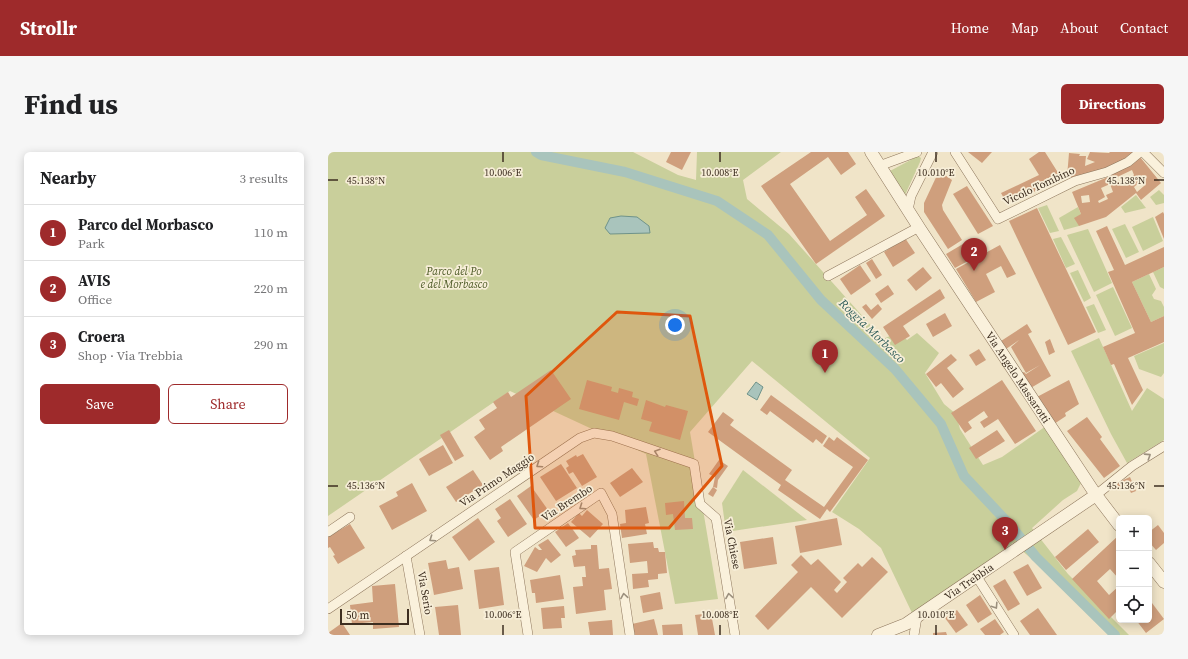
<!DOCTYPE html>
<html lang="en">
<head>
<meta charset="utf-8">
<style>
  body { margin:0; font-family:"Source Serif 4",serif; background:#f6f6f6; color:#202124 }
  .controls { position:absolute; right:12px; bottom:12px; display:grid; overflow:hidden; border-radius:6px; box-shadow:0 2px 10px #0003 }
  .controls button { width:36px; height:36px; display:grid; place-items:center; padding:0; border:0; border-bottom:1px solid #e0e0e0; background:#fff; color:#202124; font:20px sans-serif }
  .scale { position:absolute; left:12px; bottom:10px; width:69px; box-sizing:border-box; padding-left:4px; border:2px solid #3d2e20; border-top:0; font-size:11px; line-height:14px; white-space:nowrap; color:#3d2e20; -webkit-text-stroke:3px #f7eed8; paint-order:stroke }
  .you { position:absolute; left:347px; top:173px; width:14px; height:14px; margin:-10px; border:3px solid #fff; border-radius:50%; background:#1a73e8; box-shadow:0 0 0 6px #1a73e833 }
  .badge { display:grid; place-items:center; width:26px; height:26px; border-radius:50%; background:#9e2a2b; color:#fff; font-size:13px; font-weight:700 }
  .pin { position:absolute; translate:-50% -33px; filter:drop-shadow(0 1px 2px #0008) }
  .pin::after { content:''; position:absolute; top:21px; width:14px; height:12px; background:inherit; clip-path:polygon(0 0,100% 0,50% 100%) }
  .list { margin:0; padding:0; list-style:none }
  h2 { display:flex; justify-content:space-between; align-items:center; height:52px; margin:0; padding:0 16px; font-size:17px }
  h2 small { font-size:13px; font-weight:400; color:#757577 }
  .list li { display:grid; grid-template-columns:26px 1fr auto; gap:12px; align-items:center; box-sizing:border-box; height:56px; padding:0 16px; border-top:1px solid #e0e0e0 }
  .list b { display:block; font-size:15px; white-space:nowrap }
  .list p { margin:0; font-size:13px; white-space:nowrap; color:#757577 }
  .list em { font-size:13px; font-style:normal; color:#757577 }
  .actions { display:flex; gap:8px; padding:12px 16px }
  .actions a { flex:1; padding:9px 0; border:1px solid #9e2a2b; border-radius:6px; text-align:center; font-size:14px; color:#9e2a2b }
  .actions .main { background:#9e2a2b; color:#fff }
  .icon { flex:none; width:22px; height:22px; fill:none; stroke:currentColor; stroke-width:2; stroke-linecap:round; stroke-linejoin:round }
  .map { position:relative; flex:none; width:836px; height:483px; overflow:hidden; border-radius:6px }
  header { display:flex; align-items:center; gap:24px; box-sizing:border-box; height:56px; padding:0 20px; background:#9e2a2b; color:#fff }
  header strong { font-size:19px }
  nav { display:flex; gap:22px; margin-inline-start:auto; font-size:14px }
  .intro { display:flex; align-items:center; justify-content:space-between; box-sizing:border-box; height:96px; padding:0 24px }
  h1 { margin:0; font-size:28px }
  .button { padding:10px 18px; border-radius:6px; background:#9e2a2b; color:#fff; font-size:14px; font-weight:700 }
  main { display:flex; gap:24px; padding:0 24px }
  aside { flex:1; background:#fff; border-radius:6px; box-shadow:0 2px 10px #0003 }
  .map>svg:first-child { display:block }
  .green { fill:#c9cf9b }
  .water { fill:#a9c4bc; stroke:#6f938a }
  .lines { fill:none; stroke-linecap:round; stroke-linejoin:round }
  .canal { stroke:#a9c4bc; stroke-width:10 }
  .building { fill:#cf9f7d; fill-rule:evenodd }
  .minor-casing { stroke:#8d765c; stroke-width:10 }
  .tertiary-casing { stroke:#8d765c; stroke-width:13 }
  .minor { stroke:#faf1dc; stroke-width:9 }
  .tertiary { stroke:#faf1dc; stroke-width:12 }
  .oneway { stroke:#9c907e }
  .marked { fill:#df570d; fill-opacity:0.2; stroke:#df570d; stroke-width:3; stroke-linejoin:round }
  .ticks { fill:none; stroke:#3d2e20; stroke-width:1.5 }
  .labels { text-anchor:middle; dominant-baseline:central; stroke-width:3.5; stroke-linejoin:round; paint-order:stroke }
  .street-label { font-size:11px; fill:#3d2e20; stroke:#f7eed8 }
  .park-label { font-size:11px; font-style:italic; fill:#4d5a26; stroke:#f7eed8 }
  .water-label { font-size:12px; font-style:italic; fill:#2f5d5a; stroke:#f7eed8 }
  .ticks-label { font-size:10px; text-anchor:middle; fill:#3d2e20; stroke:#f7eed8; stroke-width:3.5; stroke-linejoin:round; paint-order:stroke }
</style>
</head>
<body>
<header>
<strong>Strollr</strong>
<nav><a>Home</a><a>Map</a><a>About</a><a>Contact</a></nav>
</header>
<div class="intro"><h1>Find us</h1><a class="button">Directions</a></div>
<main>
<aside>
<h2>Nearby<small>3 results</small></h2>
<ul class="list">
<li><span class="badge">1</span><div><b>Parco del Morbasco</b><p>Park</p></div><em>110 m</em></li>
<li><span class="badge">2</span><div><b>AVIS</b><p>Office</p></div><em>220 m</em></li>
<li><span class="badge">3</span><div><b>Croera</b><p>Shop · Via Trebbia</p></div><em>290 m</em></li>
</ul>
<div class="actions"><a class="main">Save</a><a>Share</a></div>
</aside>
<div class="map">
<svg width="836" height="483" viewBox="0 0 836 483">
  <rect width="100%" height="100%" fill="#f0e4c8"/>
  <g class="green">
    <path d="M0,0h305l45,23 18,5 1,-28h84l-38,28 4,19 42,35 94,105 16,-7 8,8 10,-7 22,20 -14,20 19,31 12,10 4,15 23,36 19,-8 44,-31 35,57 -4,8 -14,9 -31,28 36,46 61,61h-19l-62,-62 -35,-30 -100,72 -32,-67 -22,-19 -27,-17 38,-54 -118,-97 -62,71 28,167 -43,5 -29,-150 -136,-63 -182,125z"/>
    <path d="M590,4l3,2 -1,4 -15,33 -15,-24z"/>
    <path d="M831,38l5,5v8l-8,2 -6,-8z"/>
    <path d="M808,43l10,13 -21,5 -4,-6z"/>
    <path d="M719,53l12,26 -9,2 -12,-25z"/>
    <path d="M750,55l3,7 -2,12 -15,4 -5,-12z"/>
    <path d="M825,65l10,24 -20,10 -11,-24z"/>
    <path d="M797,72l14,28 -13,6 -14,-29z"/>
    <path d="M760,77l24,54 -18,9 -27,-57z"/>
    <path d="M733,85l14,27 -9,4 -13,-29z"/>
    <path d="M836,115v22l-4,-2 -7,-15z"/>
    <path d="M750,118l13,28 -7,4 -14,-29z"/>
    <path d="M821,122l7,15 -4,6 2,4 7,2 3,6v9l-13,6 -19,-40z"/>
    <path d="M785,135l19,41 -17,8 -19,-41z"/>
    <path d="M766,152l12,26 -8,3 -12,-26z"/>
    <path d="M771,186l33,73 15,-23 17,11v41l-37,23 -16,-29 -40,-83z"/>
    <path d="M836,191v30l-3,4 -22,-8 -5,-13z"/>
    <path d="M415,318l64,50 -81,12 -4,-29z"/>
  </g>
  <g class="water">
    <path d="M293,64l16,1 12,9 1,7 -40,1 -5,-6 5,-10z"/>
    <path d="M428,230l7,5 -6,13 -10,-6z"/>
  </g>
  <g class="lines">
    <path class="canal" d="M208,0l5,3 84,17 92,29 51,34 53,65 74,69 46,55 23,52 47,50 25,31 79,78"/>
  </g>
  <g class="building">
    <path d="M343,0h20l-9,18 -16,-8z"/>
    <path d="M483,0h37l8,12 -15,11 -13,-18 -38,27 40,57 37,-26 -12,-18 11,-8 19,27 -69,48 -55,-78z"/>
    <path d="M640,0h24l-10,11z"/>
    <path d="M711,0h6l17,27 -55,25 -6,-11 38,-18 -10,-16z"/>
    <path d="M762,0l19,1 1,-1h23l2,1 -29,17 -28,7h-11l2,-24 11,1 -1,2h7l-1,10 10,-4 -8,-3z"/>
    <path d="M812,5l21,26 -20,17 -5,-7 -30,24 -27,9 -5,-8 7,-4 -9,-22 36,-15zM804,18l2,5 -19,9 -2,-5zM813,29l3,5 -7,6 -3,-5zM782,32l3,8 -7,3 2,4 -9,4 -1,-2 7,-4 -4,-9zM761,43l1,7 -8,1 -1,-7z"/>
    <path d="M611,19l13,9 -10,25 1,5 19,30 -14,9 -24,-37v-9z"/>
    <path d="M639,34l26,40 -15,8 -25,-40z"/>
    <path d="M709,56l59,124 -28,13 -59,-124z"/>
    <path d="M835,60l1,2v25l-9,-22z"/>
    <path d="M779,74l18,39 39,-18v20l-32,15 19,40 13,-6v26l-36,16 15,32 -11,15 -18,-41 -3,1 -8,-18 32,-14 -27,-61 6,-2 -18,-39z"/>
    <path d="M577,86l10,15 -22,14 -9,-15z"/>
    <path d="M635,92l2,4 -4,3 7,10 -13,7 -9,-14z"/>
    <path d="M672,93l16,29 -9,4 -6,-12 -15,8 9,18 -19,10 -20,-33z"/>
    <path d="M544,107l10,16 -6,4 -10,-16z"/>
    <path d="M532,113l11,16 -20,14 -11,-16z"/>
    <path d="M595,115l9,11 -16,13 -9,-11z"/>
    <path d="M560,133l6,9 -13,9 -6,-9z"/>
    <path d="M612,137l5,9 -42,28 7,10 -15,9 -12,-18z"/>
    <path d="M538,152l5,6 7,-6 4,5 -10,10 -10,-12z"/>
    <path d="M617,161l7,13 -19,11 -7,-13z"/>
    <path d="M699,172l5,8 -4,2 23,42 -22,13 -9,-15 4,-2 2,2 14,-9 -14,8 -15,-26 8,-7 -13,9 -5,-8z"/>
    <path d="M722,187l5,13 -6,3 -4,-13z"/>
    <path d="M651,197l7,11 -10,6 -7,-11z"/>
    <path d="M623,202l6,6 -10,8 17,21 -11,9 -12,-15 -5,4 -10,-13z"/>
    <path d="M223,218l20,29 -70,48 2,4 -13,9 -16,-23 11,-8 -6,-9 18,-12 -4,-6 15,-10 3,5z"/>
    <path d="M259,228l25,7 -1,4 7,2 1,-5 14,4 -1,5 7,2 -2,7 -13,-4 -5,18 -40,-11z"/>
    <path d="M674,228l34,51 -21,13 -17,-25 -14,9 -4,-6 8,-5 -4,-6 -16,11 4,6 -7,5 -14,-20z"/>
    <path d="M741,228l10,24 -14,9 1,3 -12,8 -19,-26z"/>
    <path d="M443,243l56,41 -5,8 -6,-5 -3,4 -43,-32 -3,4 -7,-5z"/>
    <path d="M318,248l19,7 1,-2 22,6 -8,29 -31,-9 3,-9 -11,-3z"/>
    <path d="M395,260l11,8 -4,5 62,45 -7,10 39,27 29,-40 -30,-21 6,-9 5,4 3,-4 31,23 -38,52 -3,-3 -7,10 -42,-29 3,-5 -73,-53z"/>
    <path d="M759,265l15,20 -2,2 20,27 -16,12 -37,-47z"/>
    <path d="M121,278l15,26 -9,5 -15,-26z"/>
    <path d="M669,278l8,11 -29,18 -7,-11z"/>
    <path d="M115,293l10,18 -24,13 -10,-17z"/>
    <path d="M255,302l14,23 -15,9 -9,-14 -4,2 -3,-6 3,-2 -3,-5 10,-6 1,2z"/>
    <path d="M391,308l9,6 -10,14 -1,8 -4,-1 2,-10 -6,-3z"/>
    <path d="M233,312l16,24 -21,13 -16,-24z"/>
    <path d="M304,316l11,14 -23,15 -10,-14z"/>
    <path d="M145,318l10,15 -27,17 -10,-15z"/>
    <path d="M802,325l6,14 -5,2 -3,-7 -8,4 -4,-7z"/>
    <path d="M84,331l15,28 -35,19 -13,-24 19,-10 -2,-4z"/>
    <path d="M203,334l17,24 -14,10 -17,-24z"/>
    <path d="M385,335l4,3 -4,7 -5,-3z"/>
    <path d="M182,347l17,25 -19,13 -11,-16 4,-3 -6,-9z"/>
    <path d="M356,349l1,17h7l1,11 -18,1 -2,-16 -7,1 -1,-12z"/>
    <path d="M318,355l3,16 -4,1 2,10 -25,4 -2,-14 6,-1 -1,-13z"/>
    <path d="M259,358l16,14 -13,14 -19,-16 8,-9 3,3z"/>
    <path d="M150,366l17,24 -26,19 -17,-24z"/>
    <path d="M509,366l5,27 -42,8 -5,-27z"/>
    <path d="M240,371l11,15 -13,9 -11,-15z"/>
    <path d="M22,372l15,24 -27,16 -5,-8 2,-1 -5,-8 -2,1v-11z"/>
    <path d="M830,373l6,8v10l-8,7 -7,-8v-10z"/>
    <path d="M760,377l11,13 -33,28 -11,-13z"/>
    <path d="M791,383v20l-2,2 2,3v19l-9,-10 -13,12 12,14 10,-9v23l-10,10 -37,-40z"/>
    <path d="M445,385l4,27 -33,5 -4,-27z"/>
    <path d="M220,387l13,16 -10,8 -5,-5 -9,14 -13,-6 11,-19 4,3h3l-4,-5z"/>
    <path d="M325,390l1,6h4l1,4h6l2,21 -9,1v5l-10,1 1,7 -16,2 -1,-15 16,-1 -1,-12 -17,2 -2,-19z"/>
    <path d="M263,393h6l2,24 10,-1 3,21 -8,1 2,20 -30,4 -3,-27 10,-1 -1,-9h4l-1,-11 -11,1 -2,-11 4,-1 -1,-5 16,-1z"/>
    <path d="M473,403l10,10 7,-6 23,23 -7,8 3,3 10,-11 -4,-4 15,-15 4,4 10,-10 16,15 -46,46 -31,-31 -43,43 -13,-14 43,-44 -7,-7z"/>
    <path d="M118,408l2,9 11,-2 4,22 -29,6 -6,-32z"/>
    <path d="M700,412l14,24 -15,8 -14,-24z"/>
    <path d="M171,415l5,38 -25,4 -5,-39z"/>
    <path d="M232,423l4,24 -28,4 -1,-10h-3l-2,-13z"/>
    <path d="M677,427l15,25 -12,7 -15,-25z"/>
    <path d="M67,432l4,43 -26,2v-7l-21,2 -2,-19 23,-3 -1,-16z"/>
    <path d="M332,440l3,17 -20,4 -3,-17z"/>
    <path d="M652,443l12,19 -14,9 -12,-18z"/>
    <path d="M821,447l15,20 -18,14 -10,-13h13z"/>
    <path d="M130,453l3,30h-22l-4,-28z"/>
    <path d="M236,454l1,12h-4l1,10 -19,1 -2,-21z"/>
    <path d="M710,456l19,27h-27l-10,-14z"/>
    <path d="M629,458l11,15 -12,8 -11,-15z"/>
    <path d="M383,461l4,22h-17l-3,-20z"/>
    <path d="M326,467l4,16h-23l-3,-11z"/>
    <path d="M667,467l9,13 -4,3h-15l-5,-6z"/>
    <path d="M284,468l1,15h-23l-2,-13z"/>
    <path d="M14,471l8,12h-22v-2z"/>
    <path d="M354,472l1,11h-20l-1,-10z"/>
    <path d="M618,480l1,3h-14v-2z"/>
  </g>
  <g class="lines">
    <defs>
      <g id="minor">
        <path d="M627,0l43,67 77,-38 32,-9 21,-10 12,-10"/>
        <path d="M815,0l21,21"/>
        <path d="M551,14l38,-14"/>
        <path d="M580,58l3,-14 22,-44"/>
        <path d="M500,124l91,-49"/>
        <path d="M768,343l36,-29 32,-20"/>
        <path d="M0,380l22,-15"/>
        <path d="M78,404l14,79"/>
        <path d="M649,425l37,58"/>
        <path d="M0,457l252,-171 14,-5 18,3 82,28 6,40 16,14 19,117"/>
        <path d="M200,483l-13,-83 86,-59 11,21 18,121"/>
        <path d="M586,483l3,-18"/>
      </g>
      <g id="tertiary">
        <path id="s1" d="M543,0l49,77 176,266 23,30"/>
        <path d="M821,411l15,19"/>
        <path id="s2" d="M550,483l28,-11 190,-129"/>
      </g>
    </defs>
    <use href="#minor" class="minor-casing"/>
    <use href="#tertiary" class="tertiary-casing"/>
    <use href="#minor" class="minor"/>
    <use href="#tertiary" class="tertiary"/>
  </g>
  <defs><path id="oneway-chevron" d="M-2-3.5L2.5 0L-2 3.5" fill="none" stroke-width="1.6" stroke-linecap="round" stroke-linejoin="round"/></defs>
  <g class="oneway">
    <use href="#oneway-chevron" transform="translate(329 300) rotate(-161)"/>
    <use href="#oneway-chevron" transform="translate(820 304) rotate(-33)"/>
    <use href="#oneway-chevron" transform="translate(211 313) rotate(146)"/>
    <use href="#oneway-chevron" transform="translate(254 355) rotate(146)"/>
    <use href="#oneway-chevron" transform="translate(104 387) rotate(146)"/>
    <use href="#oneway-chevron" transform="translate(296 444) rotate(-99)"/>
    <use href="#oneway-chevron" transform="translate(401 444) rotate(-99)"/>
    <use href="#oneway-chevron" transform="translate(667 454) rotate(57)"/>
  </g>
  <path class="marked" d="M289,160l73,4 32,150 -53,62h-134l-9,-132z"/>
  <path class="ticks" d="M175,0v10M392,0v10M608,0v10M0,28h10M826,28h10M0,334h10M826,334h10M175,473v10M392,473v10M608,473v10"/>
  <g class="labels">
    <g class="street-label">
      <text transform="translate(711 34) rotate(-25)">Vicolo Tombino</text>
      <text stroke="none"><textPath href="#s1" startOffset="269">Via Angelo Massarotti</textPath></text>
      <text transform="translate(169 328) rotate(-34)">Via Primo Maggio</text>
      <text transform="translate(239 351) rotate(-33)">Via Brembo</text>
      <text transform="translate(404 392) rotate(79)">Via Chiese</text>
      <text stroke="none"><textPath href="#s2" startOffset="106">Via Trebbia</textPath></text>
      <text transform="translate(97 441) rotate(80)">Via Serio</text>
    </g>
    <g class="park-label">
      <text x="126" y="119">Parco del Po<tspan x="126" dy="13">e del Morbasco</tspan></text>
    </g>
    <g class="water-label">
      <text transform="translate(544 179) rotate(44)">Roggia Morbasco</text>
    </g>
  </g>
  <g class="ticks-label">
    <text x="175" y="24">10.006°E</text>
    <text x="392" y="24">10.008°E</text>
    <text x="608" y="24">10.010°E</text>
    <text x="38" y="32">45.138°N</text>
    <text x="798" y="32">45.138°N</text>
    <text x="38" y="337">45.136°N</text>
    <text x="798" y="337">45.136°N</text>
    <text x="175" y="466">10.006°E</text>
    <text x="392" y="466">10.008°E</text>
    <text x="608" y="466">10.010°E</text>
  </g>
</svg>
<div class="controls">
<button>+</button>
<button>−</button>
<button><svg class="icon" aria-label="locate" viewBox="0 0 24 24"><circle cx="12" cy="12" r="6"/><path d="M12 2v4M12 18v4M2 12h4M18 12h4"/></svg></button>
</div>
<div class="scale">50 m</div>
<div class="you"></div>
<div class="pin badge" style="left:497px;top:221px">1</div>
<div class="pin badge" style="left:646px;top:119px">2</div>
<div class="pin badge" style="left:677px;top:398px">3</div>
</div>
</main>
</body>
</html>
